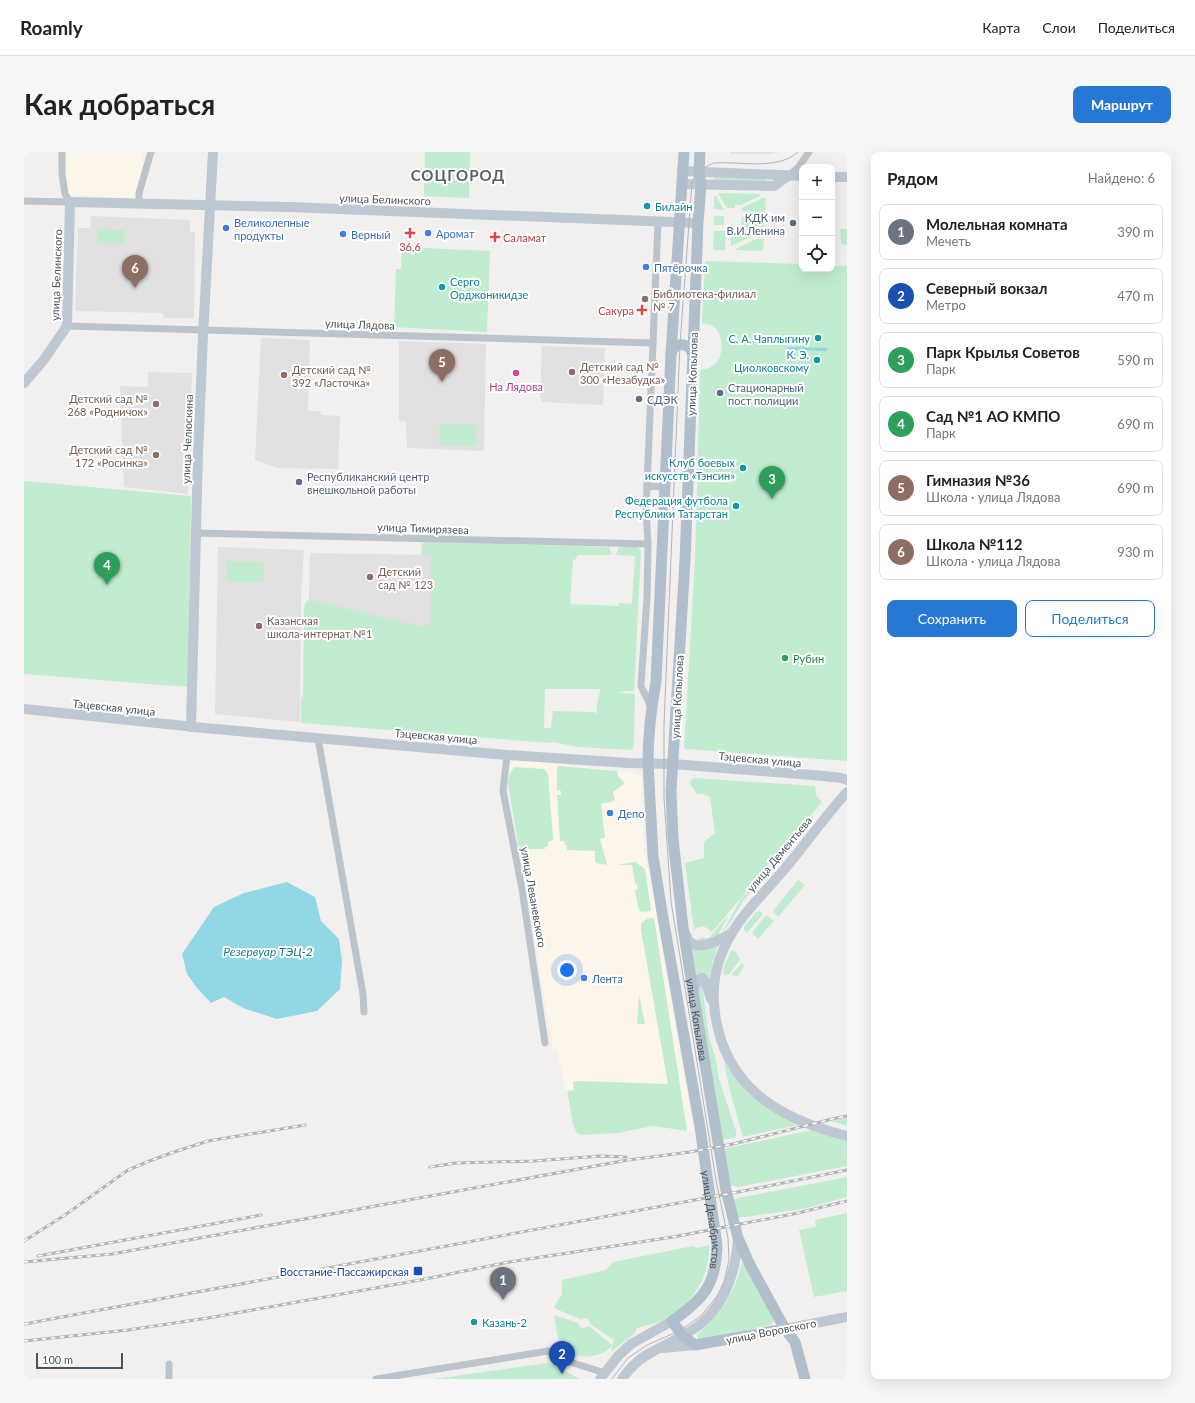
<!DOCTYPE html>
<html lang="ru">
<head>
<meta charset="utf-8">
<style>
  body { margin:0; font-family:Lato,sans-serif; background:#f6f6f6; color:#222 }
  .controls { position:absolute; right:12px; top:12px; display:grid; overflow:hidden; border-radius:8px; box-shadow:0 4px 16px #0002 }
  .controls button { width:36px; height:36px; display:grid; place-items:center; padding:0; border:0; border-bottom:1px solid #e0e0e0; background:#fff; color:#222; font:20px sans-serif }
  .scale { position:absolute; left:12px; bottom:10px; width:87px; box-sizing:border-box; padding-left:4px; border:2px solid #49535b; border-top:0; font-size:11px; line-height:14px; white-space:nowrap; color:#49535b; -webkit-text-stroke:3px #fff; paint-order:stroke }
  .you { position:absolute; left:543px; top:818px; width:14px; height:14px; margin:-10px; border:3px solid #fff; border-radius:50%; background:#1a73e8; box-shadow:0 0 0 6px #1a73e833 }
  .badge { display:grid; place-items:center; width:26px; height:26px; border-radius:50%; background:#2778d4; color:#fff; font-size:13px; font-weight:700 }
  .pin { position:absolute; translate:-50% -33px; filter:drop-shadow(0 1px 2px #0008) }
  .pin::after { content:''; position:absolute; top:21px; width:14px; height:12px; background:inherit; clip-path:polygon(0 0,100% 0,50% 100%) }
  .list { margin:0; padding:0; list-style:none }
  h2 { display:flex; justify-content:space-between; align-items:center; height:52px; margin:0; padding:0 16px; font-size:17px }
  h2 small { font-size:13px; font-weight:400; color:#767676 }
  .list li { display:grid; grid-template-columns:26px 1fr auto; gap:12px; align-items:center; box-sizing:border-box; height:56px; margin:0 8px 8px; padding:0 8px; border:1px solid #e0e0e0; border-radius:8px }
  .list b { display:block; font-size:15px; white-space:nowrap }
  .list p { margin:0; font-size:13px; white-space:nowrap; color:#767676 }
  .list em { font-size:13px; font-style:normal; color:#767676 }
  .actions { display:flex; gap:8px; padding:12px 16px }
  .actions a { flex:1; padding:9px 0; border:1px solid #2778d4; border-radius:8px; text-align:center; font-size:14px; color:#2778d4 }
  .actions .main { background:#2778d4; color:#fff }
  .icon { flex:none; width:22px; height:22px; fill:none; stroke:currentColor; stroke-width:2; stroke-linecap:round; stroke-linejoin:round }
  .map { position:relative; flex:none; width:823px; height:1227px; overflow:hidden; border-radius:8px }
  header { display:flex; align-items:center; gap:24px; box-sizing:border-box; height:56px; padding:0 20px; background:#fff; border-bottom:1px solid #e0e0e0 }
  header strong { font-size:19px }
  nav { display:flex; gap:22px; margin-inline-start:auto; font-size:14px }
  .intro { display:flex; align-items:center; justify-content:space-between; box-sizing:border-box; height:96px; padding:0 24px }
  h1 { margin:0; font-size:28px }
  .button { padding:10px 18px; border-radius:8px; background:#2778d4; color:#fff; font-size:14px; font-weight:700 }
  main { display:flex; gap:24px; padding:0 24px }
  aside { flex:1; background:#fff; border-radius:8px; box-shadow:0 4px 16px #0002 }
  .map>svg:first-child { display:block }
  .commercial { fill:#fbf5ea }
  .education { fill:#e2e0e1 }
  .green { fill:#c1ecd0; fill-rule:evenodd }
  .water { fill:#92d7e5 }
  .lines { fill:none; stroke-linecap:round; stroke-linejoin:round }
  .street { stroke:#bcc4cb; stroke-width:7 }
  .secondary { stroke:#bec8d2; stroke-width:10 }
  .primary { stroke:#b1bfcc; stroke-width:11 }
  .tram { stroke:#b2b5b9; stroke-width:1 }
  .rail-casing { stroke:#b2b5b9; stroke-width:3 }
  .rail { stroke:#fff; stroke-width:1.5; stroke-dasharray:4.5; stroke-linecap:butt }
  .culture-dot { fill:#0f9aa8; stroke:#fff; stroke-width:1.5 }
  .service-dot { fill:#5c6f8a; stroke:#fff; stroke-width:1.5 }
  .shop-dot { fill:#3f7fe0; stroke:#fff; stroke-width:1.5 }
  .health-dot { fill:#e0444e; stroke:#fff; stroke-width:1.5 }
  .education-dot { fill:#8d6e63; stroke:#fff; stroke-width:1.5 }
  .hotel-dot { fill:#d1479c; stroke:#fff; stroke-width:1.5 }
  .leisure-dot { fill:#2e9e5b; stroke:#fff; stroke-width:1.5 }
  .transit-dot { fill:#1a4fb4; stroke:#fff; stroke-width:1.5 }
  .labels { text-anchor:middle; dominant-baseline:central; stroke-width:4; stroke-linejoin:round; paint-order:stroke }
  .street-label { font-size:11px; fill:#49535b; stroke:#fff }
  .culture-label { font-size:11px; fill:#0d838f; stroke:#fff; text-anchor:end }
  .service-label { font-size:11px; fill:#4e5e75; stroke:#fff; text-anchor:start }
  .shop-label { font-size:11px; fill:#366cbe; stroke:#fff; text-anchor:start }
  .health-label { font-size:11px; fill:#be3a42; stroke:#fff; text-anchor:start }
  .education-label { font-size:11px; fill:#785e54; stroke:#fff; text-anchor:start }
  .hotel-label { font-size:11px; fill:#b23c85; stroke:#fff }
  .leisure-label { font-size:11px; fill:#27864d; stroke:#fff; text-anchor:start }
  .transit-label { font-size:11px; fill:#164399; stroke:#fff; text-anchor:end }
  .water-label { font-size:12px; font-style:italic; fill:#167c92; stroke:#fff }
  .district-label { font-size:15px; font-weight:bold; letter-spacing:1px; fill:#5c6064; stroke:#fff }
</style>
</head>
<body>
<header>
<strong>Roamly</strong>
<nav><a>Карта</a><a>Слои</a><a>Поделиться</a></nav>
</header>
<div class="intro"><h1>Как добраться</h1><a class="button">Маршрут</a></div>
<main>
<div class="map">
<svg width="823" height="1227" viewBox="0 0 823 1227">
  <rect width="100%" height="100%" fill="#f2efef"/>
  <g class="commercial">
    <path d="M42,0h77l-2,46 -69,-3 -5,-2 -2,-7z"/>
    <path d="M490,607l116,13 6,1 5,3 2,30 1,46 5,20 45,259h-7l-34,-5 -35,7 -37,2 -4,-2 -4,-8 -16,-75h-4l-45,-267v-7l3,-13z"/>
  </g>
  <g class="education">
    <path d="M706,0h48l-9,2h-39z"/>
    <path d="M67,64l99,4v12h5l-1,86h-30l-1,-5 -88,-2 3,-83h12z"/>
    <path d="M237,186l49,2 -2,71h12l1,4 19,1 -2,53 -60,-1 -23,-8z"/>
    <path d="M375,189l87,3 -2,107 -77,-3 -1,-26 -7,-1z"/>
    <path d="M518,194l63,2 -2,57 -61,-3 -2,-6z"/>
    <path d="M124,220l44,1 -4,121 -64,-7 -4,-101 28,1z"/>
    <path d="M194,395l86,3 -3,48 -1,124 -85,-8z"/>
    <path d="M286,401l121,2v66l-10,6 -112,-28z"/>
  </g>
  <g class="green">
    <path d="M401,0h45l-1,46 -45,-2z"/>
    <path d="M690,25l51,2 1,1 -1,2 -51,-1z"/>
    <path d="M694,41l42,1v2l-19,9h-6v3h-8z"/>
    <path d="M690,44h2l8,14 -10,-1z"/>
    <path d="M739,46h3l-1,14 -23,-1v-3z"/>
    <rect x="690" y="64" width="10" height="9"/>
    <path d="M718,65l23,1 -1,10 -23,-1z"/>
    <path d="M74,76l27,2 -1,14 -27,-1z"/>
    <path d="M816,77h7v17l-6,-3z"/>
    <path d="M690,79h12l-1,19h-12z"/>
    <path d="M707,80l24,1v2l-24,11z"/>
    <path d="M732,87h8l-1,12 -27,-1v-1z"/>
    <path d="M378,95l88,4 -3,81 -93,-5 2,-58h5z"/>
    <path d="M681,109l97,3v5h30v-3h15v495l-162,-12 -1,-3 11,-185 5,-191c6,-1 10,-2 15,-6 9,-8 9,-30 -1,-37 -3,-3 -8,-3 -12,-4z"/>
    <path d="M416,272l36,1v21l-37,-1z"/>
    <path d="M0,329l167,15 -3,191 -164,-13z"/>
    <path d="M400,390l185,5 3,8h-34l-3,5 -2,-1 -3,45 48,2 1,-3 13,1 3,-48 -19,-1 2,-7 2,-1h17l3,2 1,2 -7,140h-10l-6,2 17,1 -1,50 -2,6 -54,-3 -25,-5 -4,1 -248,-20v-26h2l1,-88 1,-6 4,-4 113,28 9,-6v-66h-9l-1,-9zM521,537h56l-3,9 -2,16 -3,-2 -40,-1 -2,17h-7z"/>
    <path d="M203,409l37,1v20h-37z"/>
    <path d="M535,614l58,5 1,5 7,7 -12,9 2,9 -14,3 4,34 -5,1 7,26 -11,-2 -1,-3v-9l-28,-1v-4l-2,-1 -1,-4h-4l-3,-46h4v-4l-4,-1v-22z"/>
    <path d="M490,615l30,2 4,5 5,64v2l-5,2v4l-3,1v2h-26l-11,-66 1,-8z"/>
    <path d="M670,626l121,8 1,9 6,7 -110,130c-5,-6 -12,-8 -18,-2l-9,-67 19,-5v-16l11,-9 -5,-36 -6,-3h-7l-7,-10 1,-4z"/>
    <path d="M801,650l-82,99 -11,19 -11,14 20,-35z"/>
    <path d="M611,710l10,7 6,42 -10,1 -3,-5 -3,-17 3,-1 -1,-4 -2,-2 -3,-18h-15z"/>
    <path d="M774,728l7,5 -27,32 -5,-6z"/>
    <path d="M737,759l2,3 -16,19 -3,-3v-3l12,-15z"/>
    <path d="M705,762l-13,25 -17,4v-5h10z"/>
    <path d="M742,763l8,6 -16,18 -6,-6z"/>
    <path d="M630,766l33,213 -34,-5 -35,7 -37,2 -4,-2 -4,-8 -6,-34 7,-1 -1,-8 6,-1 89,3 -27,-154v-6c3,-4 7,-6 13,-6z"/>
    <path d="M696,789l-7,19 -6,27 -7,-13 -6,2 -2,-30z"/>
    <path d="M707,798l5,2 4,8 -12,15h-3l-2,-2 1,-6z"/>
    <path d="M718,811l2,3 -6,10 -7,-1z"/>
    <path d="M674,830l4,3 7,53 6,18 4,23 17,52v5l-1,2 -14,2 -25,-146z"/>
    <path d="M615,843l6,29h-8z"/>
    <path d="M700,910c13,18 28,36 46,48 10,6 21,10 32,14l-59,13 -13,-46z"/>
    <path d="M823,966v8l-16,-5z"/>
    <path d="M788,978l35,11v25l-109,21 -8,-2 -7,-36z"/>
    <path d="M823,1025v20l-44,12 -66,9 -4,-19z"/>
    <path d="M823,1061v78l-33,6 -15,-67 17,-3 -1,-7z"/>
    <path d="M685,1093c2,31 -18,61 -45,75 -9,4 -18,5 -27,8l-2,5 -24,19 1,-6c-13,14 -45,16 -53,-6 -3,-7 -3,-17 -5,-25l24,8 2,4 3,1 6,-2 23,19 2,-5 -24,-16 -1,-4 -3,-2 -6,1 -24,-10 -2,-2 8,-13v-14l44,-10 7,-8 80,-16 4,2z"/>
    <path d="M718,1110l34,58 -6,5 -59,13 -13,1 -1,-4c23,-21 38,-42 45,-73z"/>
    <path d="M524,1211l21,10 10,6h-146z"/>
  </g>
  <g class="water">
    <path d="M763,195l40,1v3l-40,-1z"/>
    <path d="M263,730l28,15 6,24 18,18 3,22 -2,28 -23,22 -40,8 -34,-11 -19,-11 -13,6 -14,-15 -10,-14 -5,-20 32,-47 30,-14z"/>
  </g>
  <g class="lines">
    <g class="street">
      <path d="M38,0v22l3,20 5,8"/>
      <path d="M764,24l10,-8 11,-16"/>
      <path d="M0,49l46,1"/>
      <path d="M115,51v-10l12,-41"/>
      <path d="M43,174l586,17"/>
      <path d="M623,334l17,1"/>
      <path d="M172,381l452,11"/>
      <path d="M627,555l-10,-21 6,-89 1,-53 -2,-33 1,-25 11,-264"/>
      <path d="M294,586l45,256 1,18"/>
      <path d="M483,603l-4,36 19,98 23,154"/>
      <path d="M145,1212v15"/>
      <path d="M352,1227l172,-28 22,11 35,11"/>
    </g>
    <g class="secondary">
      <path d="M658,19l120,5"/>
      <path d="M808,25h15"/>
      <path d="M658,32l92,2 14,-10"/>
      <path d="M0,231l19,-22 24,-35 3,-124 219,5 409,16"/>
      <path d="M0,557l180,19 303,27 122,8 44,1 151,12 17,2 6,2"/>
      <path d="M167,575l7,-273 5,-118 10,-184"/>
      <path d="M823,640c-21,23 -39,49 -59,73 -22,27 -50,51 -64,83 -10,21 -12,43 -9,65 10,75 65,106 132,123"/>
      <path d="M660,779c2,4 4,9 6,11 11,10 32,-4 42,-9"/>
      <path d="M669,840l4,-12 5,-2 3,3 6,18"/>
      <path d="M761,1177l62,-12"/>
      <path d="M639,1196l32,-3"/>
      <path d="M576,1227l18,-23 13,-12 41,-23"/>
      <path d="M598,1227c4,-5 7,-10 12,-14 10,-11 26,-17 39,-24 10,-6 23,-12 31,-20 23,-22 32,-52 34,-83"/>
    </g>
    <g class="primary">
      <path id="s1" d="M660,0l-13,202 -15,328c-5,27 -8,54 -8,81l5,93 9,56 38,215 17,118c-1,40 -13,54 -45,76l10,14 13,10 90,-16"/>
      <path id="s2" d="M676,0l-1,20 2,13 -3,38 -13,338 -14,231 2,47 10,88 10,65 33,198 12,48 12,27 35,64 10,13 10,37"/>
      <path d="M647,202c3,-13 19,-12 22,1"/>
    </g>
    <path class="tram" d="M588,1227l16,-21 19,-13 32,-14 22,-15 16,-20 7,-14 5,-22 -1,-22 -12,-58 -45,-279 -7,-103v-74l16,-380 12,-161c3,-11 12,-16 22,-20 27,-2 63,8 84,-11"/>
    <defs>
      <g id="rail">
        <path d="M406,1015l26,-4 78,-2 66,-5 26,1"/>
        <path d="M0,1089l41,-26 63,-45 19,-8 24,-9 37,-12 97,-16"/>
        <path d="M14,1104l223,-41"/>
        <path d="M0,1110l88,-8 516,-94 62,-8 43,-8 99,-25 15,-3"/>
        <path d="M0,1172l714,-132 109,-22"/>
        <path d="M0,1189l104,-11 80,-12 212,-38 89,-18 164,-25 125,-24 49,-12"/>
      </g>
    </defs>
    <use href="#rail" class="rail-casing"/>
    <use href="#rail" class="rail"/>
  </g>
  <g class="culture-dot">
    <circle cx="623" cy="54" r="4"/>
    <circle cx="418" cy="135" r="4"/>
    <circle cx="794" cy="186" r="4"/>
    <circle cx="793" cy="208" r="4"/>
    <circle cx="719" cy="316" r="4"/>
    <circle cx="712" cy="354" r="4"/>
    <circle cx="450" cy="1170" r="4"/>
  </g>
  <g class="service-dot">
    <circle cx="769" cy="71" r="4"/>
    <circle cx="696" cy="241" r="4"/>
    <circle cx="615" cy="247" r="4"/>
    <circle cx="275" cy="330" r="4"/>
  </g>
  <g class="shop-dot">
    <circle cx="202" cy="76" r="4"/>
    <circle cx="404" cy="81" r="4"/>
    <circle cx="319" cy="82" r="4"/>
    <circle cx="622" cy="115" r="4"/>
    <circle cx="586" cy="661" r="4"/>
    <circle cx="560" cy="826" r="4"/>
  </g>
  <g class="health-dot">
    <path d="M384 75h4v4h4v4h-4v4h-4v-4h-4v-4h4z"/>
    <path d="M469 79h4v4h4v4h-4v4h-4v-4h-4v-4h4z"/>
    <path d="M616 152h4v4h4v4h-4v4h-4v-4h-4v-4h4z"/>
  </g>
  <g class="education-dot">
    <circle cx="621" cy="147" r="4"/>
    <circle cx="548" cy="220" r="4"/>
    <circle cx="260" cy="223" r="4"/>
    <circle cx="132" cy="252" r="4"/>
    <circle cx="132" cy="303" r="4"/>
    <circle cx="346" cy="425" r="4"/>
    <circle cx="235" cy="474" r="4"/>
  </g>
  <circle class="hotel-dot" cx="492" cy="221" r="4"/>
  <circle class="leisure-dot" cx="761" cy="506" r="4"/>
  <rect class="transit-dot" x="389" y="1114" width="10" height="10" rx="2"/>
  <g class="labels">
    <g class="street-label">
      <text transform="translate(361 47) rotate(2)">улица Белинского</text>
      <text transform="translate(32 123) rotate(-88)">улица Белинского</text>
      <text transform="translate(336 172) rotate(2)">улица Лядова</text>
      <text transform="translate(668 222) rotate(-88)">улица Копылова</text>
      <text transform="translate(163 287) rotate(-88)">улица Челюскина</text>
      <text transform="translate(399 376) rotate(2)">улица Тимирязева</text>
      <text transform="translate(653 545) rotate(-87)">улица Копылова</text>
      <text transform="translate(90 555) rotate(6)">Тэцевская улица</text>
      <text transform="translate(412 584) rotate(5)">Тэцевская улица</text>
      <text transform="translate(736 607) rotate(5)">Тэцевская улица</text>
      <text transform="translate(755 702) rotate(-50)">улица Дементьева</text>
      <text transform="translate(510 745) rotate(80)">улица Леваневского</text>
      <text stroke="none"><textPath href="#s2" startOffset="870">улица Копылова</textPath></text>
      <text stroke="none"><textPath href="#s1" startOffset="1074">улица Декабристов</textPath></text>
      <text transform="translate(747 1179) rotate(-11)">улица Воровского</text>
    </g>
    <g class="culture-label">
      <text x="631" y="54" text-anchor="start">Билайн</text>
      <text x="426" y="129" text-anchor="start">Серго<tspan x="426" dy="13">Орджоникидзе</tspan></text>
      <text x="786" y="186">С. А. Чаплыгину</text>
      <text x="785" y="202">К. Э.<tspan x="785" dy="13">Циолковскому</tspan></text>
      <text x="711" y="310">Клуб боевых<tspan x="711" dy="13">искусств «Тэнсин»</tspan></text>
      <text x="704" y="348">Федерация футбола<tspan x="704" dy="13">Республики Татарстан</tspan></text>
      <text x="458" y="1170" text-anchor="start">Казань-2</text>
    </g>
    <g class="service-label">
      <text x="761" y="65" text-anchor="end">КДК им<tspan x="761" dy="13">В.И.Ленина</tspan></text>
      <text x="704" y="235">Стационарный<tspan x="704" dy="13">пост полиции</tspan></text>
      <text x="623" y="247">СДЭК</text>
      <text x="283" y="324">Республиканский центр<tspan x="283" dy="13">внешкольной работы</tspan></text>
    </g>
    <g class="shop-label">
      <text x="210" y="70">Великолепные<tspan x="210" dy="13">продукты</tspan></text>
      <text x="412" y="81">Аромат</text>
      <text x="327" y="82">Верный</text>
      <text x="630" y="115">Пятёрочка</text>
      <text x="594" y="661">Депо</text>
      <text x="568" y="826">Лента</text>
    </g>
    <g class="health-label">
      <text x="479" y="85">Саламат</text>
      <text x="386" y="94" text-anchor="middle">36,6</text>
      <text x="610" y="158" text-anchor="end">Сакура</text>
    </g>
    <g class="education-label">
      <text x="629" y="141">Библиотека-филиал<tspan x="629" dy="13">№ 7</tspan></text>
      <text x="556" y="214">Детский сад №<tspan x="556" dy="13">300 «Незабудка»</tspan></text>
      <text x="268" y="217">Детский сад №<tspan x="268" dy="13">392 «Ласточка»</tspan></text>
      <text x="124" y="246" text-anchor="end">Детский сад №<tspan x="124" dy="13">268 «Родничок»</tspan></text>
      <text x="124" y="297" text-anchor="end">Детский сад №<tspan x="124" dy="13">172 «Росинка»</tspan></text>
      <text x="354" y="419">Детский<tspan x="354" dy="13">сад № 123</tspan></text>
      <text x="243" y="468">Казанская<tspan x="243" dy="13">школа-интернат №1</tspan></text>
    </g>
    <g class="hotel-label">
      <text x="492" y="234">На Лядова</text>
    </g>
    <g class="leisure-label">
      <text x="769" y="506">Рубин</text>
    </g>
    <g class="transit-label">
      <text x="385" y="1119">Восстание-Пассажирская</text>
    </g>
    <g class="water-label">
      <text x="244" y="799">Резервуар ТЭЦ-2</text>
    </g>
    <g class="district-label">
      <text x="434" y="23">СОЦГОРОД</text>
    </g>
  </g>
</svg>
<div class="controls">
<button>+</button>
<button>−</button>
<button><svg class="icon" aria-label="locate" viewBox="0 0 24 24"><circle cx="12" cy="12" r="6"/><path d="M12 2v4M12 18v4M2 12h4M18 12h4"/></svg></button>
</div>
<div class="scale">100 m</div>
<div class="you"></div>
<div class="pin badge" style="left:479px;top:1148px;background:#6b7280">1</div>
<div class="pin badge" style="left:538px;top:1222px;background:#1a4fb4">2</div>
<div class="pin badge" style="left:748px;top:347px;background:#2e9e5b">3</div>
<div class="pin badge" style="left:83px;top:433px;background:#2e9e5b">4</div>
<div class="pin badge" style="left:418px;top:230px;background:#8d6e63">5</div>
<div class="pin badge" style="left:111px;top:136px;background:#8d6e63">6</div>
</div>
<aside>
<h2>Рядом<small>Найдено: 6</small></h2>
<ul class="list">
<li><span class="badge" style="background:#6b7280">1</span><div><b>Молельная комната</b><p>Мечеть</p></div><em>390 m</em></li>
<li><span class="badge" style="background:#1a4fb4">2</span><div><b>Северный вокзал</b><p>Метро</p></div><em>470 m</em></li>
<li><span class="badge" style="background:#2e9e5b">3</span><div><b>Парк Крылья Советов</b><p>Парк</p></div><em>590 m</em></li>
<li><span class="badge" style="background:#2e9e5b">4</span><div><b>Сад №1 АО КМПО</b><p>Парк</p></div><em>690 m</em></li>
<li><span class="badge" style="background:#8d6e63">5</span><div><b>Гимназия №36</b><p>Школа · улица Лядова</p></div><em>690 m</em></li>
<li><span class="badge" style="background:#8d6e63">6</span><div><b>Школа №112</b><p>Школа · улица Лядова</p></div><em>930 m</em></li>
</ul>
<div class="actions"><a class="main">Сохранить</a><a>Поделиться</a></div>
</aside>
</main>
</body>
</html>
